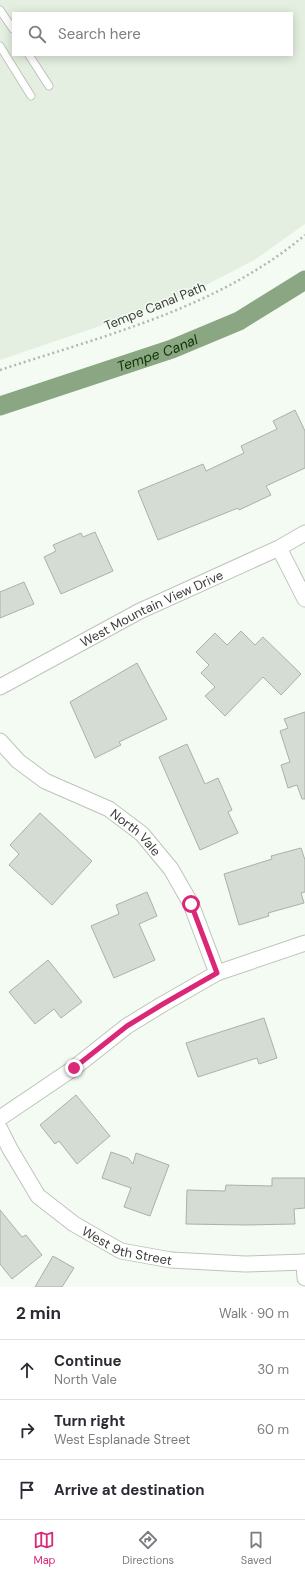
<!DOCTYPE html>
<html lang="en">
<head>
<meta charset="utf-8">
<style>
  body { margin:0; font-family:"DM Sans",sans-serif; background:#f2f2f3; color:#2b2b33 }
  .stop { position:absolute; width:12px; height:12px; margin:-9px; border:3px solid #db2777; border-radius:50%; background:#fff }
  .stop.end { background:#db2777; border-color:#fff; box-shadow:0 1px 4px #0008 }
  .list { margin:0; padding:0; list-style:none }
  h2 { display:flex; justify-content:space-between; align-items:center; height:52px; margin:0; padding:0 16px; font-size:17px }
  h2 small { font-size:13px; font-weight:400; color:#7c7c81 }
  .list li { display:grid; grid-template-columns:26px 1fr auto; gap:12px; align-items:center; box-sizing:border-box; height:60px; padding:0 16px; border-top:1px solid #e1e1e2 }
  .list b { display:block; font-size:15px; white-space:nowrap }
  .list p { margin:0; font-size:13px; white-space:nowrap; color:#7c7c81 }
  .list em { font-size:13px; font-style:normal; color:#7c7c81 }
  .icon { flex:none; width:22px; height:22px; fill:none; stroke:currentColor; stroke-width:2; stroke-linecap:round; stroke-linejoin:round }
  .map { position:relative; flex:none; width:305px; height:1287px; overflow:hidden }
  .search { position:absolute; background:#fff; box-shadow:0 2px 10px #0003; left:12px; right:12px; top:12px; height:44px; display:flex; align-items:center; gap:10px; box-sizing:border-box; padding:0 14px; border-radius:0px; color:#7c7c81; font-size:15px }
  .sheet { height:232px; background:#fff }
  nav { display:flex; justify-content:space-around; align-items:center; box-sizing:border-box; height:56px; border-top:1px solid #e1e1e2; background:#fff; font-size:11px; color:#7c7c81 }
  nav a { display:grid; justify-items:center; gap:2px }
  nav .on { color:#db2777 }
  .map>svg:first-child { display:block }
  .built { fill:#e4efe1; fill-rule:evenodd }
  .lines { fill:none; stroke-linecap:round; stroke-linejoin:round }
  .canal { stroke:#8aa683; stroke-width:19 }
  .building { fill:#d5dcd3; stroke:#aab1a8 }
  .lane-casing { stroke:#bdc4bb; stroke-width:9 }
  .street-casing { stroke:#bdc4bb; stroke-width:17 }
  .path { stroke:#b2b7b0; stroke-width:2.5; stroke-dasharray:2 3; stroke-linecap:butt }
  .lane { stroke:#fff; stroke-width:7 }
  .street { stroke:#fff; stroke-width:15 }
  .route { stroke:#db2777; stroke-width:5 }
  .labels { text-anchor:middle; dominant-baseline:central; stroke-width:3; stroke-linejoin:round; paint-order:stroke }
  .street-label { font-size:13px; fill:#3a3d39; stroke:#f4fbf2 }
  .water-label { font-size:14px; font-style:italic; fill:#0c3300; stroke:#f4fbf2 }
</style>
</head>
<body>
<div class="map">
<svg width="305" height="1287" viewBox="0 0 305 1287">
  <rect width="100%" height="100%" fill="#f4fbf2"/>
  <path class="built" d="M0,0h305v224l-49,35 -67,35 -86,31 -103,35zM13,13h279v42h-279z"/>
  <g class="lines">
    <path class="canal" id="s1" d="M0,406l172,-57 67,-28 66,-41"/>
  </g>
  <g class="building">
    <path d="M295,410l10,21v37l-39,18 5,9 -32,15 -1,-2 -80,32 -20,-49 65,-27 3,7 38,-18 -3,-7 36,-17 -4,-8z"/>
    <path d="M95,532l18,39 -52,23 -17,-37 12,-6 -3,-6 28,-12 2,4z"/>
    <path d="M24,582l10,22 -34,14v-26z"/>
    <path d="M241,631l14,14 8,-8 38,37 -20,21 -18,-18 -38,39 -20,-20 10,-9 -14,-14 8,-8 -13,-13 19,-19 12,12z"/>
    <path d="M137,663l30,56 -48,23 2,3 -26,13 -25,-56z"/>
    <path d="M305,712v87h-3l-5,-14 -9,3 -7,-23 9,-3 -10,-31 8,-3 -4,-9z"/>
    <path d="M187,744l18,40 13,-6 14,32 -4,2 10,21 -38,17 -41,-93z"/>
    <path d="M40,813l52,48 -40,44 -43,-40 10,-11 -9,-9z"/>
    <path d="M301,848l4,12v32l-4,1 3,10 -36,10 1,3 -30,9 -15,-51 48,-15 -1,-3z"/>
    <path d="M147,892l10,24 -18,8 16,36 -41,18 -23,-52 28,-12 -3,-9z"/>
    <path d="M48,960l34,42 -21,16 -7,-9 -19,15 -26,-32z"/>
    <path d="M264,1018l13,40 -18,6 -2,-6 -59,19 -12,-34z"/>
    <path d="M76,1095l34,41 -33,28 -18,-23 -4,3 -15,-19z"/>
    <path d="M111,1152l17,6 5,6 3,-11 33,12 -19,51 -26,-9 7,-19 -29,-10z"/>
    <path d="M272,1178h33v30l-11,1 1,15 -49,1 -60,-1 1,-34 38,1 1,-6 46,1z"/>
    <path d="M0,1210l22,27 4,-2 16,20 -30,24 -12,-15z"/>
    <path d="M53,1256l21,12 -12,19h-27z"/>
  </g>
  <g class="lines">
    <defs>
      <g id="lane">
        <path d="M0,10l13,19"/>
        <path d="M0,46l31,50"/>
        <path d="M29,55l20,31"/>
      </g>
      <g id="street">
        <path d="M279,548l26,51"/>
        <path id="s2" d="M0,687l140,-76 139,-63 26,-15"/>
        <path id="s3" d="M0,741l18,20 27,20 64,28 33,25 29,35 20,35 26,69"/>
        <path d="M0,1118l74,-50 53,-42 36,-22 54,-31 88,-30"/>
        <path id="s4" d="M0,1129l10,20 28,47 36,28 47,27 50,9 74,4 60,-2"/>
        <path d="M304,1262l1,16"/>
      </g>
    </defs>
    <use href="#lane" class="lane-casing"/>
    <use href="#street" class="street-casing"/>
    <path class="path" d="M0,370c106,-35 218,-62 305,-135"/>
    <use href="#lane" class="lane"/>
    <use href="#street" class="street"/>
  </g>
  <g class="lines">
    <path class="route" d="M74,1068l53,-42 36,-22 54,-31 -26,-69"/>
  </g>
  <g class="labels">
    <g class="street-label">
      <text transform="translate(155 306) rotate(-22)">Tempe Canal Path</text>
      <text stroke="none"><textPath href="#s2" startOffset="171">West Mountain View Drive</textPath></text>
      <text stroke="none"><textPath href="#s3" startOffset="166">North Vale</textPath></text>
      <text stroke="none"><textPath href="#s4" startOffset="181">West 9th Street</textPath></text>
    </g>
    <g class="water-label">
      <text stroke="none"><textPath href="#s1" startOffset="166">Tempe Canal</textPath></text>
    </g>
  </g>
</svg>
<div class="stop" style="left:191px;top:904px"></div>
<div class="stop end" style="left:74px;top:1068px"></div>
<div class="search"><svg class="icon" aria-label="search" viewBox="0 0 24 24"><circle cx="10" cy="10" r="6"/><path d="M15 15l6 6"/></svg>Search here</div>
</div>
<section class="sheet">
<h2>2 min<small>Walk · 90 m</small></h2>
<ul class="list">
<li><svg class="icon" aria-label="ahead" viewBox="0 0 24 24"><path d="M12 20V5M6 11l6-6 6 6"/></svg><div><b>Continue</b><p>North Vale</p></div><em>30 m</em></li>
<li><svg class="icon" aria-label="right" viewBox="0 0 24 24"><path d="M7 20v-9h11M14 6l5 5-5 5"/></svg><div><b>Turn right</b><p>West Esplanade Street</p></div><em>60 m</em></li>
<li><svg class="icon" aria-label="arrive" viewBox="0 0 24 24"><path d="M6 21V4h12l-3 4 3 4H6"/></svg><div><b>Arrive at destination</b></div></li>
</ul>
</section>
<nav>
<a class="on"><svg class="icon" aria-label="map" viewBox="0 0 24 24"><path d="M3 6l6-2 6 2 6-2v14l-6 2-6-2-6 2zM9 4v14M15 6v14"/></svg>Map</a>
<a><svg class="icon" aria-label="directions" viewBox="0 0 24 24"><path d="M12 3l9 9-9 9-9-9zM9 14v-3h6M13 9l2 2-2 2"/></svg>Directions</a>
<a><svg class="icon" aria-label="saved" viewBox="0 0 24 24"><path d="M7 4h10v16l-5-4-5 4z"/></svg>Saved</a>
</nav>
</body>
</html>
